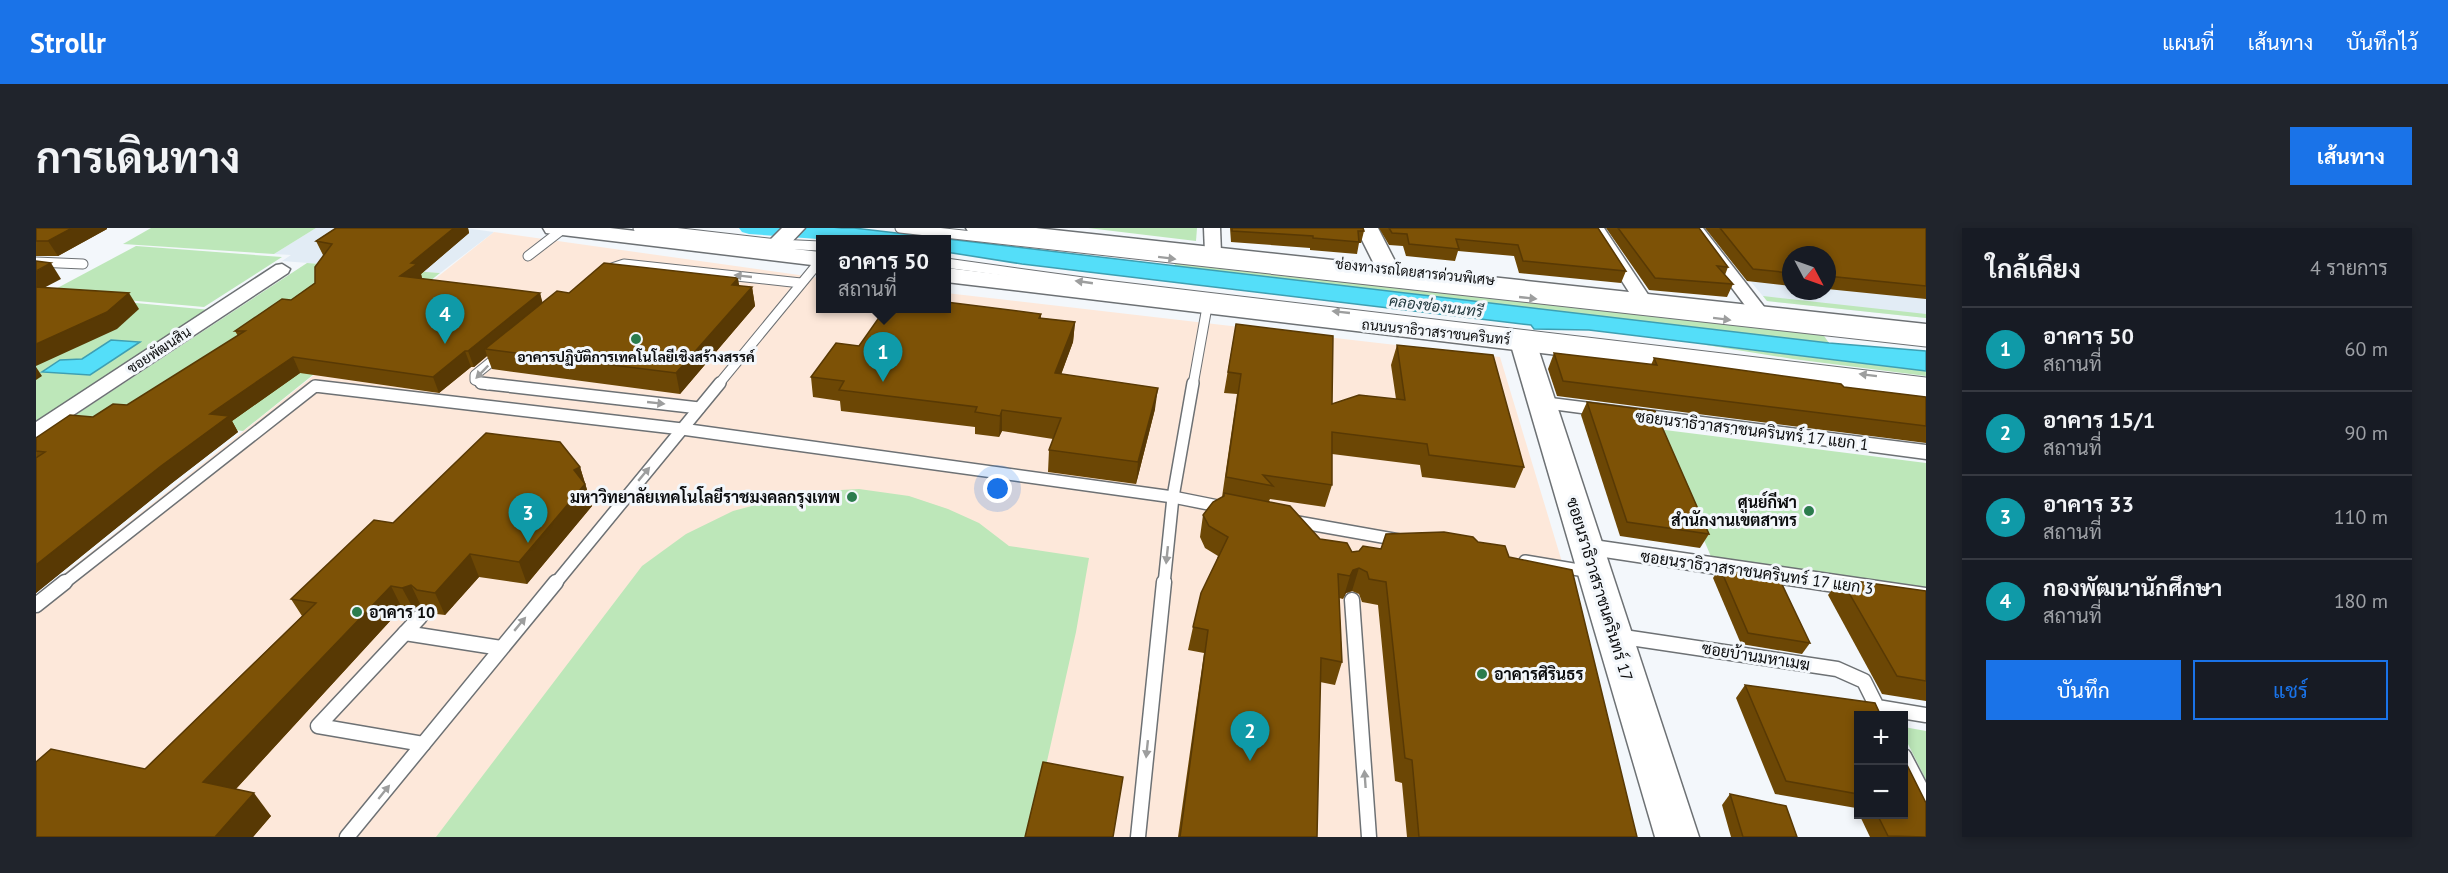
<!DOCTYPE html>
<html lang="th">
<head>
<meta charset="utf-8">
<style>
  body { margin:0; font-family:"PT Sans",Sarabun,sans-serif; background:#20242c; color:#f1f3f6 }
  .controls { position:absolute; right:18px; bottom:18px; display:grid; overflow:hidden; border-radius:0px; box-shadow:0 3px 9px #0003 }
  .controls button { width:54px; height:54px; display:grid; place-items:center; padding:0; border:0; border-bottom:2px solid #363941; background:#171b24; color:#f1f3f6; font:30px sans-serif }
  .compass { position:absolute; left:1746px; top:18px; width:54px; height:54px; border-radius:50%; background:#171b24; box-shadow:0 3px 9px #0003; rotate:131deg }
  .you { position:absolute; left:962px; top:261px; width:21px; height:21px; margin:-15px; border:4px solid #fff; border-radius:50%; background:#1a73e8; box-shadow:0 0 0 9px #1a73e833 }
  .badge { display:grid; place-items:center; width:39px; height:39px; border-radius:50%; background:#1a73e8; color:#fff; font-size:20px; font-weight:700 }
  .pin { position:absolute; translate:-50% -50px; filter:drop-shadow(0 2px 3px #0008) }
  .pin::after { content:''; position:absolute; top:32px; width:21px; height:18px; background:inherit; clip-path:polygon(0 0,100% 0,50% 100%) }
  .popup { position:absolute; left:780px; top:7px; width:135px; height:78px; box-sizing:border-box; display:grid; place-content:center; border-radius:0px; background:#171b24; filter:drop-shadow(0 2px 4px #0005); font-size:20px; white-space:nowrap; color:#9ea1a6 }
  .popup b { font-size:22px; color:#f1f3f6 }
  .popup::after { content:''; position:absolute; left:50%; top:100%; margin-left:-12px; border:12px solid transparent; border-top-color:#171b24 }
  .list { margin:0; padding:0; list-style:none }
  h2 { display:flex; justify-content:space-between; align-items:center; height:78px; margin:0; padding:0 24px; font-size:26px }
  h2 small { font-size:20px; font-weight:400; color:#9ea1a6 }
  .list li { display:grid; grid-template-columns:39px 1fr auto; gap:18px; align-items:center; box-sizing:border-box; height:84px; padding:0 24px; border-top:2px solid #363941 }
  .list b { display:block; font-size:22px; white-space:nowrap }
  .list p { margin:0; font-size:20px; white-space:nowrap; color:#9ea1a6 }
  .list em { font-size:20px; font-style:normal; color:#9ea1a6 }
  .actions { display:flex; gap:12px; padding:18px 24px }
  .actions a { flex:1; padding:14px 0; border:2px solid #1a73e8; border-radius:0px; text-align:center; font-size:21px; color:#1a73e8 }
  .actions .main { background:#1a73e8; color:#fff }
  .map { position:relative; flex:none; width:1890px; height:609px; overflow:hidden; border-radius:0px }
  header { display:flex; align-items:center; gap:36px; box-sizing:border-box; height:84px; padding:0 30px; background:#1a73e8; color:#fff }
  header strong { font-size:28px }
  nav { display:flex; gap:33px; margin-inline-start:auto; font-size:21px }
  .intro { display:flex; align-items:center; justify-content:space-between; box-sizing:border-box; height:144px; padding:0 36px }
  h1 { margin:0; font-size:42px }
  .button { padding:15px 27px; border-radius:0px; background:#1a73e8; color:#fff; font-size:21px; font-weight:700 }
  main { display:flex; gap:36px; padding:0 36px }
  aside { flex:1; background:#171b24; border-radius:0px; box-shadow:0 3px 9px #0003 }
  .map>svg:first-child { display:block }
  .built { fill:#e2ecf5; fill-rule:evenodd }
  .education { fill:#fde8da }
  .green { fill:#bde7b9 }
  .water { fill:#54def9; stroke:#3e9fb2; stroke-width:1.5 }
  .lines { fill:none; stroke-linecap:round; stroke-linejoin:round }
  .canal { fill:#54def9; fill-rule:evenodd }
  .lane-far2-casing { stroke:#6d7174; stroke-width:11 }
  .lane-far1-casing { stroke:#6d7174; stroke-width:14 }
  .lane-casing { stroke:#6d7174; stroke-width:17 }
  .street-casing { stroke:#6d7174; stroke-width:3 }
  .secondary-casing { stroke:#6d7174; stroke-width:3 }
  .primary-casing { stroke:#6d7174; stroke-width:3 }
  .lane-far2 { stroke:#fff; stroke-width:9 }
  .lane-far1 { stroke:#fff; stroke-width:11 }
  .lane { stroke:#fff; stroke-width:14 }
  .street { fill:#fff; fill-rule:evenodd }
  .secondary { fill:#fff; fill-rule:evenodd }
  .primary { fill:#fff; fill-rule:evenodd }
  .wall { fill:#6c4705 }
  .shaded-wall { fill:#583904 }
  .building { fill:#7d5206; stroke:#583904; stroke-width:1.5 }
  .oneway { fill:#9d9e9e }
  .poi-dot { fill:#2b7c4d; stroke:#f3f7fb; stroke-width:2 }
  .labels { text-anchor:middle; dominant-baseline:central; stroke-width:6; stroke-linejoin:round; paint-order:stroke }
  .far-street-label { font-size:14px; fill:#0b0c0d; stroke:#f3f7fb }
  .far-poi-label { font-size:14px; font-weight:bold; fill:#0b0c0d; stroke:#f3f7fb }
  .far-water-label { font-size:15px; font-style:italic; fill:#243b40; stroke:#f3f7fb }
  .street-label { font-size:16px; fill:#0b0c0d; stroke:#f3f7fb }
  .poi-label { font-size:16px; font-weight:bold; fill:#0b0c0d; stroke:#f3f7fb; text-anchor:end }
</style>
</head>
<body>
<header>
<strong>Strollr</strong>
<nav><a>แผนที่</a><a>เส้นทาง</a><a>บันทึกไว้</a></nav>
</header>
<div class="intro"><h1>การเดินทาง</h1><a class="button">เส้นทาง</a></div>
<main>
<div class="map">
<svg width="1890" height="609" viewBox="0 0 1890 609">
  <rect width="100%" height="100%" fill="#f3f7fb"/>
  <g class="built">
    <path d="M280,0h149l29,4 -54,41 -158,-12 9,-6 -17,-1z"/>
    <path d="M1670,0l220,14v76l-159,-17zM1755,27h36v36h-36z"/>
  </g>
  <path class="education" d="M458,4l326,46v30h126v-15l554,64 62,205 74,275h-1600v-241z"/>
  <g class="green">
    <path d="M115,0h165l-42,26 -151,-10z"/>
    <path d="M1052,0h109l-1,13z"/>
    <path d="M100,18l146,11 -78,50 -156,-14z"/>
    <path d="M1140,32l646,73 7,10 -655,-76z"/>
    <path d="M271,35l133,10 -197,158 -119,-14 -82,20z"/>
    <path d="M3,66l172,16 -175,112v-126z"/>
    <path d="M1727,68l163,18v4l-159,-17z"/>
    <path d="M1664,116l226,27v5l-133,-17z"/>
    <path d="M1621,201l269,34v127l-214,-31z"/>
    <path d="M823,261l50,7 39,13 31,14 30,23 80,12 -13,74 -46,205h-594l206,-271 44,-32 47,-23 71,-19z"/>
    <path d="M1868,499l22,4v49l-22,-44z"/>
  </g>
  <g class="water">
    <path d="M775,0h43l975,115 97,8v20l-337,-41 -55,-1 -3,-4 -509,-61 -76,-12v-12l-125,-2 -14,-5z"/>
    <path d="M75,112l29,2 -50,33 -48,-3 18,-12 22,-1z"/>
  </g>
  <g class="lines">
    <path class="canal" d="M703,0h95l46,6 7,2 3,4h-58l-83,-6 -7,-2z"/>
    <defs>
      <g id="lane-far2">
        <path d="M602,0l139,16 43,2"/>
        <path d="M864,0l1026,114"/>
        <path d="M492,28l35,-27"/>
        <path d="M0,34l47,2"/>
        <path d="M910,35l159,22 821,97"/>
        <path d="M570,42l18,-6 177,19"/>
        <path d="M452,157l-13,-5v-5l27,-22"/>
        <path d="M682,157l102,-124"/>
        <path d="M1157,157l14,-78"/>
      </g>
      <g id="lane-far1">
        <path d="M445,155l218,25"/>
        <path d="M1256,293l107,19"/>
        <path d="M1489,333l66,11"/>
        <path d="M27,356l252,-198 367,43 491,68 55,11"/>
        <path d="M519,356l165,-201"/>
        <path d="M1128,356l9,-87 20,-114"/>
      </g>
      <g id="lane">
        <path d="M1316,372l17,237"/>
        <path d="M0,377l29,-23"/>
        <path d="M384,389l-102,109 105,18"/>
        <path d="M369,405l96,15"/>
        <path d="M1581,408l220,33 27,12 13,26 49,8"/>
        <path d="M1868,528l22,42"/>
        <path d="M311,609l209,-255"/>
        <path d="M1102,609l26,-255"/>
      </g>
      <g id="street">
        <path d="M1168,0h16l1,25 -2,3 -6,2 -8,-5z"/>
        <path d="M1552,0h16l47,71 -3,4h-12z"/>
        <path d="M1651,0h16l62,80 3,4 -3,4h-12z"/>
        <path d="M246,36l8,5 -2,4 -245,162 -7,2v-15l240,-157z"/>
        <path d="M1507,169l383,48v14l-390,-52 -3,-4 3,-4z"/>
        <path d="M1551,311l339,49v18l-348,-53 -3,-6 3,-6z"/>
      </g>
      <g id="secondary">
        <path d="M1320,0h22l22,43 -4,5 -8,2 -8,-2z"/>
        <path d="M1487,106l9,3 4,5 163,495h-44l-145,-495 4,-5z"/>
      </g>
      <g id="primary">
        <path d="M507,0h67l154,18 18,-18h23l-19,20 34,4v14l-266,-32 -8,-1z"/>
        <path d="M930,0h70l890,96v16l-949,-106 -8,-1z"/>
        <path d="M910,40l980,115v16l-980,-117z"/>
      </g>
    </defs>
    <use href="#lane-far2" class="lane-far2-casing"/>
    <use href="#lane-far1" class="lane-far1-casing"/>
    <use href="#lane" class="lane-casing"/>
    <use href="#street" class="street-casing"/>
    <use href="#secondary" class="secondary-casing"/>
    <use href="#primary" class="primary-casing"/>
    <use href="#lane-far2" class="lane-far2"/>
    <use href="#lane-far1" class="lane-far1"/>
    <use href="#lane" class="lane"/>
    <use href="#street" class="street"/>
    <use href="#secondary" class="secondary"/>
    <use href="#primary" class="primary"/>
  </g>
  <g class="wall">
    <path d="M0,0l71,1 -49,27h-22z"/>
    <path d="M300,0h132l1,5 -48,41 1,5 118,14 2,10 27,-10 171,-7 12,1 3,19 -75,88 -188,-25 -5,-13 -13,11h-3l-32,26 -139,-20 -68,48 6,11 -66,51 -136,110v-155l91,-33 111,-69 -3,-5 56,-31 24,-17 8,-28 -7,-14z"/>
    <path d="M1194,0h133l1,3 -3,12h-2l-2,11 -47,-4v-2l-79,-6z"/>
    <path d="M1343,0h219l28,43 -5,12 -102,-10 -5,-17 -56,-5 -3,10 -49,-5 -3,-10 -14,-1z"/>
    <path d="M1570,0h93l29,39 -3,8 8,9 -6,13 -78,-7z"/>
    <path d="M1669,0h221v71l-99,-10v-34h-36v31l-44,-5z"/>
    <path d="M1005,86v4l34,4 -2,20 -12,32 94,35 -19,75 -88,-12 1,-22 4,-11 -51,-8 -3,6 -24,-3v-7l-134,-16 -1,-10 -27,-4 -2,-20 48,-31z"/>
    <path d="M1200,96l96,80 64,-5 -5,-34 6,-20 127,122 -9,21 -93,-11 -2,-12 -88,-11v31l-7,22 -55,-8 -1,2 51,38 32,13 29,-3 97,-7 31,15 128,280h-230l-5,-54 -7,-2 -17,-176 -16,-3 -3,-8 -7,-3 -6,2 -3,6 -4,-1 3,64 -7,23 -15,-3 -3,155h-139l26,-184 -16,-3 5,-23 25,-71 -13,-8 -5,-11 3,-22 19,-18 15,-103 -13,-1z"/>
    <path d="M1518,125l97,12 3,-7 190,29 82,10v46l-369,-47 -9,-27z"/>
    <path d="M1551,174l122,132 -9,14 -80,-12 -39,-121z"/>
    <path d="M544,239l12,39 -65,78 -48,-7 -34,38 -17,-2 -6,-5 -8,2 -12,-2 -166,181 35,27 -18,21h-217l109,-68 157,-153 -11,-17 102,-76z"/>
    <path d="M1684,340l90,75 -8,11 -61,-10 -28,-66z"/>
    <path d="M1805,351l85,12v110l-44,-7 -54,-99z"/>
    <path d="M1709,457l113,31v98l-2,-6 -81,-14 -39,-96z"/>
    <path d="M1694,566l67,43h-66l-9,-32z"/>
    <path d="M1823,586h45l22,23h-56z"/>
  </g>
  <g class="shaded-wall">
    <path d="M36,0h35v1l-49,27 -10,-15z"/>
    <path d="M418,0h14l1,5 -48,41 1,4 -16,13 -6,-15 11,-13z"/>
    <path d="M15,35l10,16 -25,13v-21z"/>
    <path d="M702,50l3,19 -9,-12z"/>
    <path d="M716,59l3,19 -75,88 -4,-21z"/>
    <path d="M93,65l10,16 -22,20 -81,37v-22z"/>
    <path d="M504,65l4,15 -59,41 2,7 -13,11 -6,-16z"/>
    <path d="M1039,94l-2,20 -19,52 1,-21z"/>
    <path d="M429,123l6,16 -32,26 -6,-16z"/>
    <path d="M257,129l7,16 -68,48 6,11 -66,51 -136,110v-28l125,-99 49,-52z"/>
    <path d="M0,139l6,9 -6,4z"/>
    <path d="M1122,160l-3,21 -19,75 2,-22z"/>
    <path d="M966,182v21l-3,6 1,-21z"/>
    <path d="M544,239l12,39 -65,78 -8,-22 55,-92z"/>
    <path d="M434,326l9,23 -34,38 -10,-22z"/>
    <path d="M1323,340l-7,23 -6,2 -3,6 7,-23 3,-6z"/>
    <path d="M375,357l11,23 -8,2 -12,-22z"/>
    <path d="M355,358l11,22 -181,197 -18,-23z"/>
    <path d="M218,565l17,23 -18,21h-38z"/>
  </g>
  <g class="building">
    <path d="M0,0h36l-24,13h-12z"/>
    <path d="M300,0h118l-43,35 6,1 -17,12 140,17 -72,58h-3l-32,26 -140,-20 -83,57 19,2 -68,50 -125,99v-107l9,-6 -9,-1v-13l34,-23 23,2 20,-13 14,1 118,-74h-10l47,-32 9,1 24,-17v-16l17,-23 -16,-3z"/>
    <path d="M1196,0h131l1,3h-6l1,11 -46,-4v-2l-81,-5z"/>
    <path d="M1353,0h209l28,43 -103,-10 -5,-16 -62,-6 3,10 -50,-5 -2,-10 -15,-1z"/>
    <path d="M1582,0h81l29,39 -11,-1 16,18 -78,-6z"/>
    <path d="M1684,0h206v58l-99,-10v-21h-36v18l-38,-4z"/>
    <path d="M0,33l15,2 -15,8z"/>
    <path d="M568,35l134,15 -6,7 20,2 -76,86 -191,-24 72,-58 12,2z"/>
    <path d="M0,59l93,6 -22,19 -71,32z"/>
    <path d="M910,74l95,12 -2,4 36,4 -20,51 103,15 -20,74 -89,-12 12,-32 -59,-8 -2,6 -25,-4 2,-5 -138,-17 5,-9 -33,-4 25,-34 23,3 26,-37h61z"/>
    <path d="M1200,96l97,12 -1,68 27,-9 46,5 -8,-55 96,10 31,112 -95,-12 -2,-11 -95,-12v53l-69,-10 10,11 -47,-9 15,-103 -13,-2z"/>
    <path d="M1518,125l103,12 -3,-7 187,26 3,3 82,10v29l-363,-45z"/>
    <path d="M1551,174l68,9 54,123 -82,-12z"/>
    <path d="M450,205l74,9 20,25 -6,3 11,14 -66,78 -49,-8 -35,39 -18,-3 -6,-5 -9,3 -11,-2 -188,196 51,11 -39,44h-179v-75l15,-13 94,20 171,-166 -25,-4 83,-79 19,3z"/>
    <path d="M1188,265l66,13 30,33 27,4 5,9 7,-1 4,-5 18,3 5,-15 58,-2 29,5 5,5 27,4 4,11 63,13 65,267h-218l-7,-77 -7,-2 -19,-176 -17,-3 -2,-7 -8,-4 -6,2 -3,6 -12,-2 4,88 -21,-4 -4,179h-137l28,-207 -15,-3 8,-34 27,-56 -19,-11 -6,-11 10,-13 11,-6z"/>
    <path d="M1684,340l58,8 32,67 -62,-10z"/>
    <path d="M1805,351l85,12v90l-29,-5z"/>
    <path d="M1709,457l130,18 6,13h-23v78l-72,-13z"/>
    <path d="M1868,531l22,44v34l-38,-1 -11,-22h27z"/>
    <path d="M1007,534l80,15 -10,60h-88z"/>
    <path d="M1694,566l56,12 11,31h-54z"/>
  </g>
  <defs><path id="oneway-solid" d="M-6-.8H1V-3.2L6.5 0L1 3.2V.8H-6Z" transform="scale(1.5)"/></defs>
  <g class="oneway">
    <use href="#oneway-solid" transform="translate(1131 30) rotate(7)"/>
    <use href="#oneway-solid" transform="translate(707 48) rotate(-174)"/>
    <use href="#oneway-solid" transform="translate(1048 54) rotate(-172)"/>
    <use href="#oneway-solid" transform="translate(1492 70) rotate(6)"/>
    <use href="#oneway-solid" transform="translate(1305 84) rotate(-174)"/>
    <use href="#oneway-solid" transform="translate(1686 91) rotate(7)"/>
    <use href="#oneway-solid" transform="translate(446 144) rotate(134)"/>
    <use href="#oneway-solid" transform="translate(1832 147) rotate(-173)"/>
    <use href="#oneway-solid" transform="translate(620 175) rotate(6)"/>
    <use href="#oneway-solid" transform="translate(608 246) rotate(-50)"/>
    <use href="#oneway-solid" transform="translate(1131 327) rotate(96)"/>
    <use href="#oneway-solid" transform="translate(484 396) rotate(-50)"/>
    <use href="#oneway-solid" transform="translate(1111 521) rotate(96)"/>
    <use href="#oneway-solid" transform="translate(1329 551) rotate(-94)"/>
    <use href="#oneway-solid" transform="translate(348 564) rotate(-51)"/>
  </g>
  <g class="poi-dot">
    <circle cx="600" cy="111" r="6"/>
    <circle cx="816" cy="269" r="6"/>
    <circle cx="1773" cy="283" r="6"/>
    <circle cx="321" cy="384" r="6"/>
    <circle cx="1446" cy="446" r="6"/>
  </g>
  <g class="labels">
    <g class="far-street-label">
      <text transform="translate(1379 44) rotate(6)">ช่องทางรถโดยสารด่วนพิเศษ</text>
      <text transform="translate(1400 104) rotate(6)">ถนนนราธิวาสราชนครินทร์</text>
      <text transform="translate(123 122) rotate(-33)">ซอยพัฒนสิน</text>
    </g>
    <g class="far-poi-label">
      <text x="600" y="129">อาคารปฏิบัติการเทคโนโลยีเชิงสร้างสรรค์</text>
    </g>
    <g class="far-water-label">
      <text transform="translate(1400 78) rotate(7)">คลองช่องนนทรี</text>
    </g>
    <g class="street-label">
      <text transform="translate(1716 202) rotate(7)">ซอยนราธิวาสราชนครินทร์ 17 แยก 1</text>
      <text transform="translate(1721 344) rotate(8)">ซอยนราธิวาสราชนครินทร์ 17 แยก 3</text>
      <text transform="translate(1564 361) rotate(73)">ซอยนราธิวาสราชนครินทร์ 17</text>
      <text transform="translate(1720 428) rotate(9)">ซอยบ้านมหาเมฆ</text>
    </g>
    <g class="poi-label">
      <text x="804" y="269">มหาวิทยาลัยเทคโนโลยีราชมงคลกรุงเทพ</text>
      <text x="1761" y="274">ศูนย์กีฬา<tspan x="1761" dy="18">สำนักงานเขตสาทร</tspan></text>
      <text x="333" y="384" text-anchor="start">อาคาร 10</text>
      <text x="1458" y="446" text-anchor="start">อาคารศิรินธร</text>
    </g>
  </g>
</svg>
<div class="controls">
<button>+</button>
<button>−</button>
</div>
<svg class="compass" viewBox="-18 -18 36 36"><path d="M0-13l5 13h-10z" fill="#e53935"/><path d="M0 13l5-13h-10z" fill="#9ea1a6"/></svg>
<div class="you"></div>
<div class="pin badge" style="left:847px;top:154px;background:#0f9aa8">1</div>
<div class="popup"><b>อาคาร 50</b>สถานที่</div>
<div class="pin badge" style="left:1214px;top:533px;background:#0f9aa8">2</div>
<div class="pin badge" style="left:492px;top:315px;background:#0f9aa8">3</div>
<div class="pin badge" style="left:409px;top:116px;background:#0f9aa8">4</div>
</div>
<aside>
<h2>ใกล้เคียง<small>4 รายการ</small></h2>
<ul class="list">
<li><span class="badge" style="background:#0f9aa8">1</span><div><b>อาคาร 50</b><p>สถานที่</p></div><em>60 m</em></li>
<li><span class="badge" style="background:#0f9aa8">2</span><div><b>อาคาร 15/1</b><p>สถานที่</p></div><em>90 m</em></li>
<li><span class="badge" style="background:#0f9aa8">3</span><div><b>อาคาร 33</b><p>สถานที่</p></div><em>110 m</em></li>
<li><span class="badge" style="background:#0f9aa8">4</span><div><b>กองพัฒนานักศึกษา</b><p>สถานที่</p></div><em>180 m</em></li>
</ul>
<div class="actions"><a class="main">บันทึก</a><a>แชร์</a></div>
</aside>
</main>
</body>
</html>
